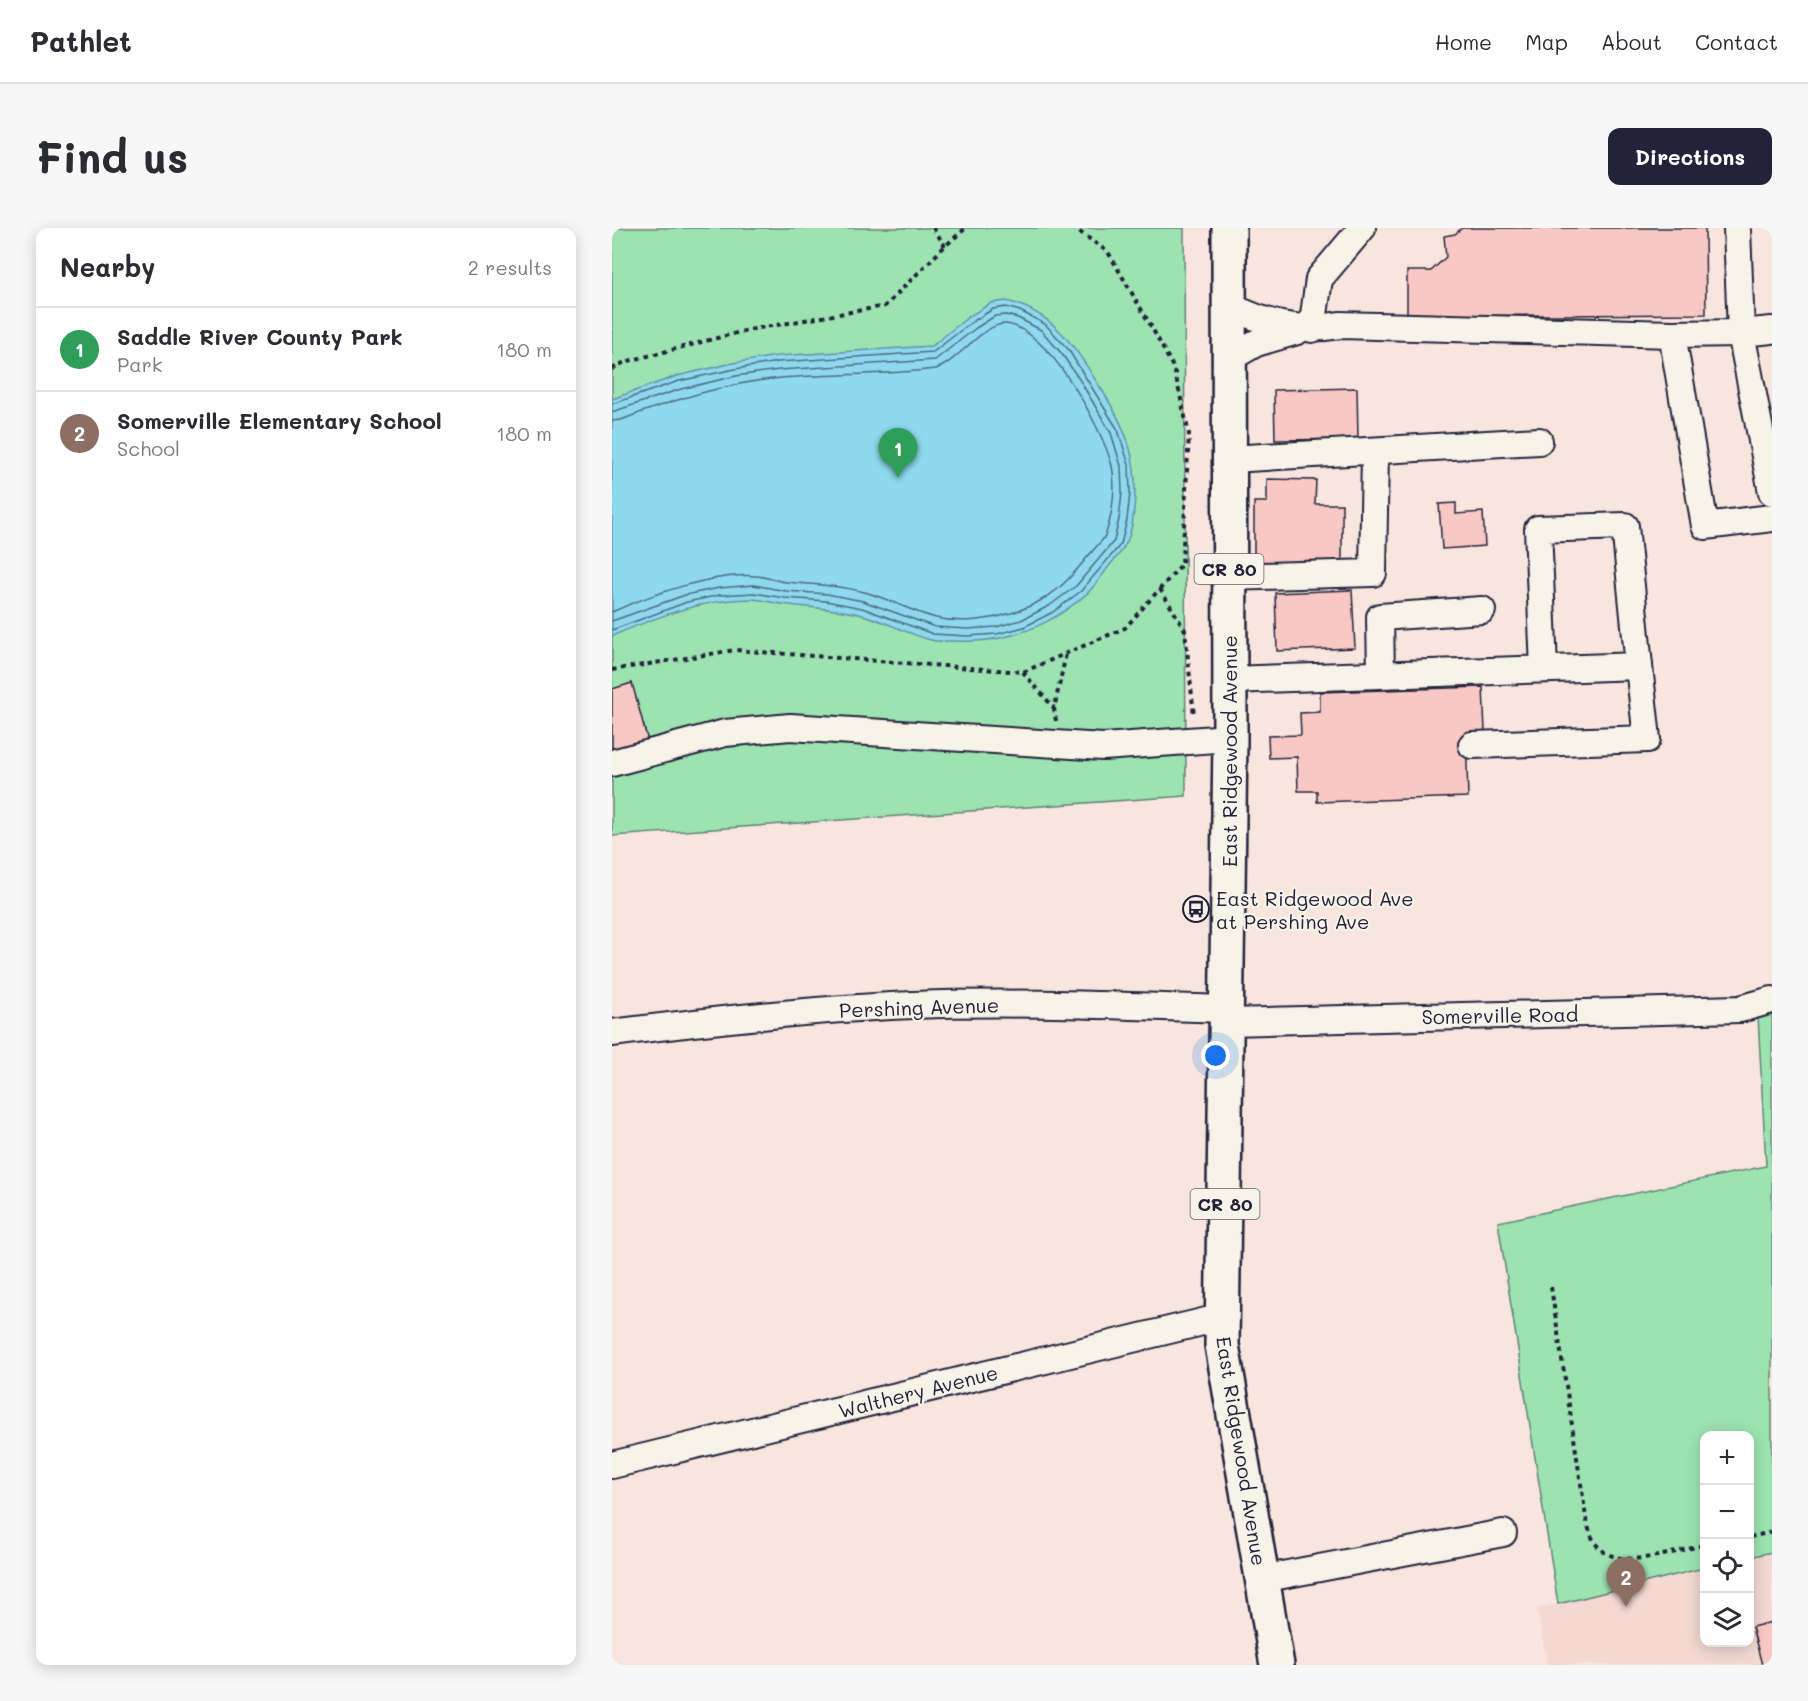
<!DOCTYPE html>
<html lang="en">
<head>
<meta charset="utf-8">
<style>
  body { margin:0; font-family:Mali,sans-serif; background:#f7f7f7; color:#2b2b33 }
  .controls { position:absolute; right:18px; bottom:18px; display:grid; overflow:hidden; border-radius:12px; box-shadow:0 3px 15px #0003 }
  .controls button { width:54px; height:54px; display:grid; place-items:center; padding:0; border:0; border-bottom:2px solid #e1e1e2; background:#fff; color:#2b2b33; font:30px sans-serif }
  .you { position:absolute; left:604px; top:828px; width:21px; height:21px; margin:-15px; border:4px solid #fff; border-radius:50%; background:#1a73e8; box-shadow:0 0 0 9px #1a73e833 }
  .badge { display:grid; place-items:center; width:39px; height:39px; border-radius:50%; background:#22223b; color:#fff; font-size:20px; font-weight:700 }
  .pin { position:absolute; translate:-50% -50px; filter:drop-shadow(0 2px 3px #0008) }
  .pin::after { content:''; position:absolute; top:32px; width:21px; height:18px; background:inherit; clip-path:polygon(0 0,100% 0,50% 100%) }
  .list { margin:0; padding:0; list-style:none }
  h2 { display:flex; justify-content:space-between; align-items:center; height:78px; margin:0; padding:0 24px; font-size:26px }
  h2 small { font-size:20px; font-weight:400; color:#7c7c81 }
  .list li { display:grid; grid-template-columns:39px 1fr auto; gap:18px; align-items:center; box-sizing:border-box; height:84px; padding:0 24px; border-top:2px solid #e1e1e2 }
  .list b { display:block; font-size:22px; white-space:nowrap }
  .list p { margin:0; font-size:20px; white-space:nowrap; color:#7c7c81 }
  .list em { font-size:20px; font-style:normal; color:#7c7c81 }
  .icon { flex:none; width:33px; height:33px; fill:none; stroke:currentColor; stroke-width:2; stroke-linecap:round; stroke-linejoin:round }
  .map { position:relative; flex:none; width:1160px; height:1437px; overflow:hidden; border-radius:12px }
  header { display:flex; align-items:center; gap:36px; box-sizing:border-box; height:84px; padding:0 30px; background:#fff; border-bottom:2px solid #e1e1e2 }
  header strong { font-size:28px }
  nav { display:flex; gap:33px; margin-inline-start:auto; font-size:21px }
  .intro { display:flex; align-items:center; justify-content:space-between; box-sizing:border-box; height:144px; padding:0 36px }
  h1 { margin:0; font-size:42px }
  .button { padding:15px 27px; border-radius:12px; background:#22223b; color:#fff; font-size:21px; font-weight:700 }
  main { display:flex; gap:36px; padding:0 36px }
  aside { flex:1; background:#fff; border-radius:12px; box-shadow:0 3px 15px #0003 }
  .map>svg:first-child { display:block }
  .built { fill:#f4d9d3 }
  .green { fill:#9ce3b1; stroke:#5f8276; stroke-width:1.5 }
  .water { fill:#8ed9ee; stroke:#6390a6; stroke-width:1.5 }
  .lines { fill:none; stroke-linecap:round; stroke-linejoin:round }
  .shore { stroke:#4d6b83; stroke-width:1.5 }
  .building { fill:#f9c8c5; stroke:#22223b; stroke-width:1.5 }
  .minor-casing { stroke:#22223b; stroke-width:30 }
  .major-casing { stroke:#22223b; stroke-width:38 }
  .path { stroke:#22223b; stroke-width:4; stroke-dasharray:4.5 4.5; stroke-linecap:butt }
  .minor { stroke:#f7f3e8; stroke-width:26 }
  .major { stroke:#f7f3e8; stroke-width:33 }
  .labels { text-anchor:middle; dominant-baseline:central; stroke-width:4.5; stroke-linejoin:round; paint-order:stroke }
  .shield { fill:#f7f3e8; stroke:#62616f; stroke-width:1.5 }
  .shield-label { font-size:18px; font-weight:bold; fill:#22223b }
  .street-label { font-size:20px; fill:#22223b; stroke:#f7f3e8 }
  .poi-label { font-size:20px; fill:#22223b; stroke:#f7f3e8; text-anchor:start }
</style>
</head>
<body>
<header>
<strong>Pathlet</strong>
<nav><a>Home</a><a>Map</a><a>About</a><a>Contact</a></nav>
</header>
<div class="intro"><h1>Find us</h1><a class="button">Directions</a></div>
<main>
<aside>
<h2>Nearby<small>2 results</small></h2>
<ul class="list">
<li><span class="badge" style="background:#2e9e5b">1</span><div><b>Saddle River County Park</b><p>Park</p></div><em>180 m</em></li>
<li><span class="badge" style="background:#8d6e63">2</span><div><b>Somerville Elementary School</b><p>School</p></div><em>180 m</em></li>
</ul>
</aside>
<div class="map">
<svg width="1160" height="1437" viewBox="0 0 1160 1437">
  <rect width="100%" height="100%" fill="#f8e6de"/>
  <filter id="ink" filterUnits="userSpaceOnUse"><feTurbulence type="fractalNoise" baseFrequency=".0167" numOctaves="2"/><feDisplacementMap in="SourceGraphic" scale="12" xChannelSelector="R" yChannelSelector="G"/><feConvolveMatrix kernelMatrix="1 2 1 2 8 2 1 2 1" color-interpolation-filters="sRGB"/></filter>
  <g filter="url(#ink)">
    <path class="built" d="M1160,1324v113h-225l-10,-56 167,-41v74h46v-85z"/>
    <g class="green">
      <path d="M0,0h572l2,568 -574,40z"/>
      <path d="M1160,784v540l-22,5v-121h-46v132l-146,36 -60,-382 268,-56 -8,-150z"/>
    </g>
    <path class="water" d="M394,73c50,11 71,50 96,89 26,41 37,72 32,120 -2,20 -5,34 -19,49 -11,12 -19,28 -32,38 -37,31 -80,47 -129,44 -7,0 -16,1 -23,-1 -24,-6 -47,-20 -72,-26 -26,-6 -51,-6 -77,-10 -10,-1 -20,-5 -31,-5 -48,0 -95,18 -139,37v-237l65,-23 56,-13 44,-7 155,-10 36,-29 23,-14z"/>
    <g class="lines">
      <g class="shore">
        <path d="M0,176l67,-23 56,-12 43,-7 155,-10 39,-30 21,-13 13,-2 14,4 25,13 23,25 50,81 11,35 1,28 -3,27 -6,24 -40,47 -28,21 -29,15 -27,7 -30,2 -34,-2 -71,-26 -36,-7 -41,-3 -31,-5 -34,2 -33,7 -75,28"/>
        <path d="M0,184l69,-23 55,-13 43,-6 156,-10 41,-32 19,-12 11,-1 12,3 23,12 21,24 19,28 30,51 10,33 1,27 -3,26 -5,22 -38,45 -27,20 -28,14 -25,7 -29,2 -32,-2 -72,-26 -36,-7 -41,-3 -32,-6 -35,3 -34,7 -73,26"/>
        <path d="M0,193l9,-1c51,-20 105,-37 160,-42 52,-4 104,-3 155,-9 21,-7 47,-45 68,-45 42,0 99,105 108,142 4,20 1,47 -6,67 -2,8 -11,14 -16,21 -14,17 -26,32 -45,44 -29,18 -75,28 -109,20 -23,-6 -45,-18 -68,-25 -27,-8 -54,-8 -81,-11 -10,-1 -20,-5 -31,-6 -41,-4 -107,19 -144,36"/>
      </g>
    </g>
    <g class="building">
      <path d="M850,0h243l1,86 -299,2v-45h24l15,-14 -2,-21 11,-2z"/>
      <path d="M745,160l1,51 -83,1 -1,-50z"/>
      <path d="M655,251l49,1 -1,24h27v63h-88v-65h13z"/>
      <path d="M844,275v11l27,-2 2,34 -43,3 -3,-45z"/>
      <path d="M740,362l3,58 -78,3 -2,-58z"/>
      <path d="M20,455l17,62 -37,10v-66z"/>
      <path d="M871,459l2,44 -19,1 2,65 -151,5v-11h-19l-1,-34 -28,1 -1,-22 33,-1 -1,-22 20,-1v-20z"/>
      <path d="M1160,1394v43h-10l-10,-38z"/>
    </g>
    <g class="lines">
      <defs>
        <g id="minor">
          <path d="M617,78c39,18 67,27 111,19l332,9 69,-1 -4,-105"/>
          <path d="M700,101l7,-50 43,-51"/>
          <path d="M1160,102l-31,3 31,159"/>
          <path d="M1060,106l33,192 67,-8"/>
          <path d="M618,130l26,-15 41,-12"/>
          <path d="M618,231l309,-18"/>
          <path d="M616,349l145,-4 2,-121"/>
          <path d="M932,441l-6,-140 87,-3 14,140"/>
          <path d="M769,446l-1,-57 102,-7"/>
          <path d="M618,452l409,-14 8,73 -175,6"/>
          <path d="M0,535l113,-30 65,-6 313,20 127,-9"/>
          <path d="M615,794l513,-13 32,-9"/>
          <path d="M0,805c101,-13 201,-24 302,-28 105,-4 209,1 313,4"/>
          <path d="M0,1237l611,-148"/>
          <path d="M650,1351l241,-46"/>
        </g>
        <path id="major" d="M617,0l1,510 -8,607 55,320"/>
      </defs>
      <use href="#minor" class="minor-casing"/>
      <use href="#major" class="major-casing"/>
      <g class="path">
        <path d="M321,0l12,18"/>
        <path d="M0,141l13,-7 123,-32 137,-24 60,-60 21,-18"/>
        <path d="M548,361l25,41 9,86"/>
        <path d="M0,442l123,-20 288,22 102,-44 57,-64 7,-130 -15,-65 -23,-43 -43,-74 -34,-24"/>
        <path d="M411,444l31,36"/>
        <path d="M444,493l-2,-12 12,-55"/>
        <path d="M939,1059l35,230c2,9 4,19 10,27 20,29 80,7 108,1"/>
        <path d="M1138,1309l22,-5"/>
      </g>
      <use href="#minor" class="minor"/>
      <use href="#major" class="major"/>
    </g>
  </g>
  <defs>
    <symbol id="bus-ring" viewBox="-11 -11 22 22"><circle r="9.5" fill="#f7f3e8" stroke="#22223b" stroke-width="1.5"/><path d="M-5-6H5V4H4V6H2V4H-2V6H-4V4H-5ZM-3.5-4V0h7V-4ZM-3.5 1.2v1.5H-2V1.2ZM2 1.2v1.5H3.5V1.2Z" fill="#22223b"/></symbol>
  </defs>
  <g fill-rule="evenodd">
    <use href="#bus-ring" x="569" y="666" width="30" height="30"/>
  </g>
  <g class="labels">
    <g class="shield">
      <rect x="582.5" y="326" width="69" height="30" rx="4.5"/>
      <rect x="578.5" y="961" width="69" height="30" rx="4.5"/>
    </g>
    <g class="shield-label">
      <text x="617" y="341">CR 80</text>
      <text x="613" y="976">CR 80</text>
    </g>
    <g class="street-label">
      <text transform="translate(617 523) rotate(-90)">East Ridgewood Avenue</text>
      <text transform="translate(307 779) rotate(-2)">Pershing Avenue</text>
      <text transform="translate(888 787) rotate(-1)">Somerville Road</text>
      <text transform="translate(306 1163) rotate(-14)">Walthery Avenue</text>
      <text transform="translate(630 1223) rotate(81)">East Ridgewood Avenue</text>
    </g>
    <g class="poi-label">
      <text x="604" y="670">East Ridgewood Ave<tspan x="604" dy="23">at Pershing Ave</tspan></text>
    </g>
  </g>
</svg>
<div class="controls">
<button>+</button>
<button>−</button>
<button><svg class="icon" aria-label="locate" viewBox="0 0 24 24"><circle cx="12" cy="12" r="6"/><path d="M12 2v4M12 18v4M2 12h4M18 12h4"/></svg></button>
<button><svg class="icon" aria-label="layers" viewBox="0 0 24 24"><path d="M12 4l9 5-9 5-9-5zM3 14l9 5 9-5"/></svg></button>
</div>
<div class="you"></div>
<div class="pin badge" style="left:286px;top:250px;background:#2e9e5b">1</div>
<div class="pin badge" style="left:1014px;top:1379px;background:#8d6e63">2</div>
</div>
</main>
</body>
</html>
